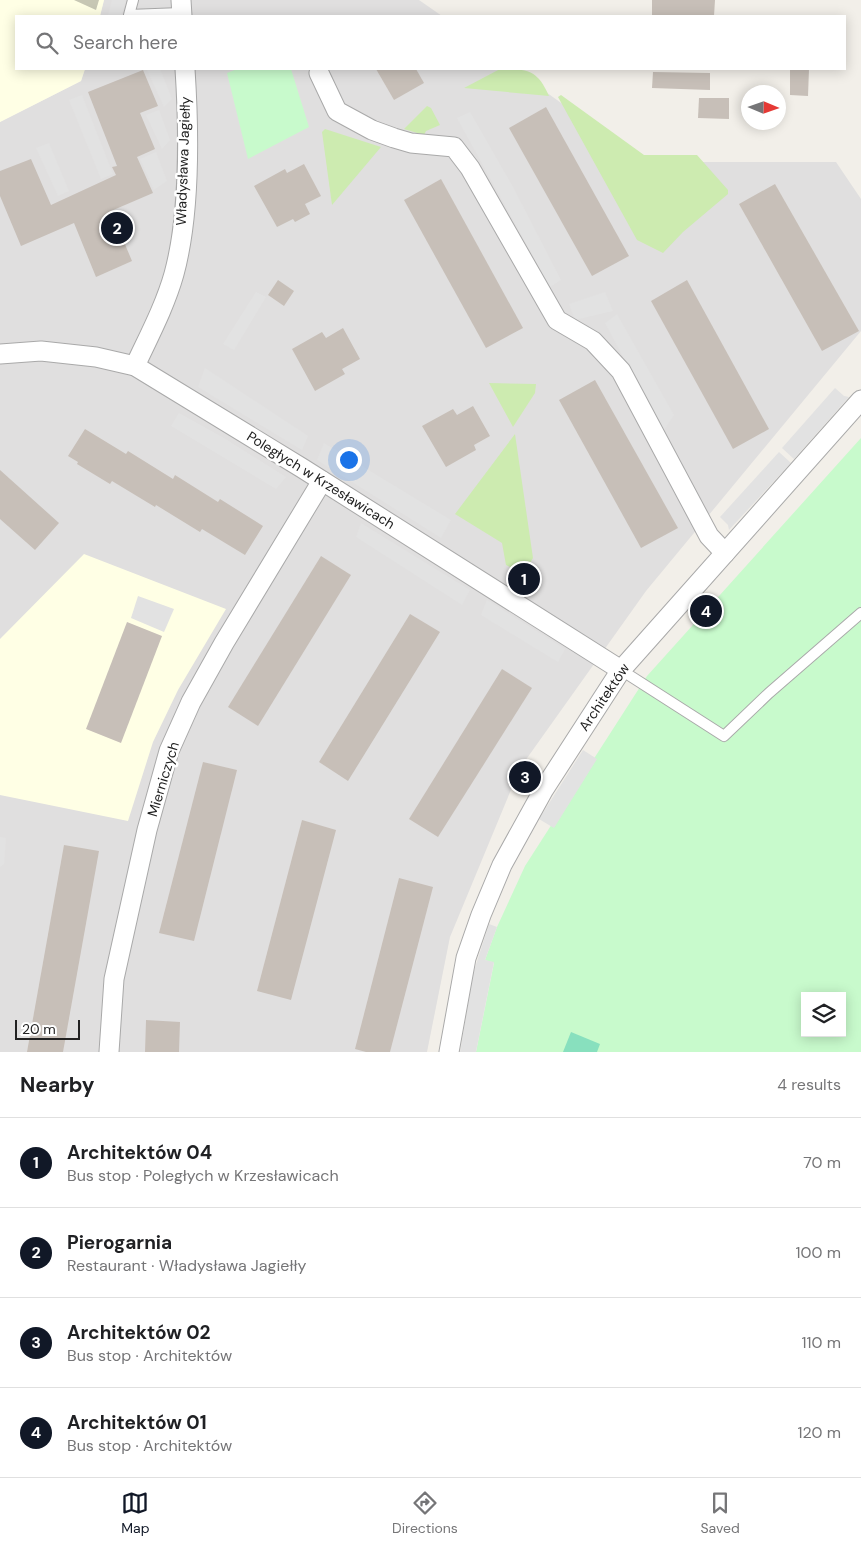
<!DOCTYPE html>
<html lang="en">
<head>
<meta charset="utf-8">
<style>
  body { margin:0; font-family:"DM Sans",sans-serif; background:#f6f6f6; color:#202124 }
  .controls { position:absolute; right:15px; bottom:15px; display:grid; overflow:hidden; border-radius:0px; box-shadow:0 2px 12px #0003 }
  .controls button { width:45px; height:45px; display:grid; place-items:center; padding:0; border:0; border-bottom:1px solid #e0e0e0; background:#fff; color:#202124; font:25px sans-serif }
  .compass { position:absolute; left:741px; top:85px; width:45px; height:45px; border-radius:50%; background:#fff; box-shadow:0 2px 12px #0003; rotate:92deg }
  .scale { position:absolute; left:15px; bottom:12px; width:65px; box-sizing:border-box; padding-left:5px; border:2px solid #222; border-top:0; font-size:14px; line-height:18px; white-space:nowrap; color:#222; -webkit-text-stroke:4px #fff; paint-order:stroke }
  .you { position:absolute; left:348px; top:459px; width:18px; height:18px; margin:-12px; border:4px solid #fff; border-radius:50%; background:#1a73e8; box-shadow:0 0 0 8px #1a73e833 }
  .badge { display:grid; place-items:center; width:32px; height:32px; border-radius:50%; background:#111827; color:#fff; font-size:16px; font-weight:700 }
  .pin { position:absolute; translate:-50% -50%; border:2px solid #fff; box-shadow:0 1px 5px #0006 }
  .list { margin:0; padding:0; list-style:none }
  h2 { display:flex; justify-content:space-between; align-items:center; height:65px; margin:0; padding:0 20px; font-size:21px }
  h2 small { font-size:16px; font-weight:400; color:#757577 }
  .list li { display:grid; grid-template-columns:32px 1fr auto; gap:15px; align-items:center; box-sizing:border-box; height:90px; padding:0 20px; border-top:1px solid #e0e0e0 }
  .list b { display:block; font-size:19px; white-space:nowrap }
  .list p { margin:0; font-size:16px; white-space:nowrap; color:#757577 }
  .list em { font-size:16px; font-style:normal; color:#757577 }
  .icon { flex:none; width:28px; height:28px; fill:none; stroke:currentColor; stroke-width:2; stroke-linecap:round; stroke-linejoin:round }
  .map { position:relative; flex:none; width:861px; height:1052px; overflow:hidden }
  .search { position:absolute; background:#fff; box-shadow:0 2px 12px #0003; left:15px; right:15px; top:15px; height:55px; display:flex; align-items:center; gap:12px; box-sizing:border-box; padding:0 18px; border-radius:0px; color:#757577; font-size:19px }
  .sheet { height:425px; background:#fff }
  nav { display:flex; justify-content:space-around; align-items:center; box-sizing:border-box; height:70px; border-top:1px solid #e0e0e0; background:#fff; font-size:14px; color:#757577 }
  nav a { display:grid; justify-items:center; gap:2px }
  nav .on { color:#111827 }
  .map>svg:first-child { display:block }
  .residential { fill:#e0dfdf }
  .education { fill:#ffffe5 }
  .construction { fill:#c7c7b4 }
  .grass { fill:#cdebb0 }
  .park { fill:#c8facc; fill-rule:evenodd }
  .pitch { fill:#88e0be }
  .parking { fill:#e2e2e2 }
  .building { fill:#c7bfb8 }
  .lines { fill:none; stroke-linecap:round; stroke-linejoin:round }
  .service-casing { stroke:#a9a9a9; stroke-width:12 }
  .minor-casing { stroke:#a9a9a9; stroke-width:21 }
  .service { stroke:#fff; stroke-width:10 }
  .minor { stroke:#fff; stroke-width:19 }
  .labels { text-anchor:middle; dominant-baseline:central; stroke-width:5; stroke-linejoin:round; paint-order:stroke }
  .street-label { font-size:14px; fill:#222; stroke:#fff }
</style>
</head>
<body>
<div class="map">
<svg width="861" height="1052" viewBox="0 0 861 1052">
  <rect width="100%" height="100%" fill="#f2efe9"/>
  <g class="residential">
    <path d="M104,0h315l23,16h-342z"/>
    <path d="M85,69h429l129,93h193l25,37v132l-215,260 -126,177 -70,169 -23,115h-427v-930l81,-41z"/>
  </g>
  <g class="education">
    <path d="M0,0h104l-4,16h-84v53h69l-4,12 -81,41z"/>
    <path d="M84,554l142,55 -48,81 -25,52 -25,79 -128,-26v-156z"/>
  </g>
  <path class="construction" d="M74,0h25l-3,10z"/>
  <g class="grass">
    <path d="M500,69c27,0 37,0 49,27l-85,-8z"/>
    <path d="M561,95l83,60h53l31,35v4l-45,38 -20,21 -26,-13 -79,-143z"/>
    <path d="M427,106l4,2 9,17 -14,6 -2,4 -20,-6z"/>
    <path d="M325,129l56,18 -49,58 -10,-73z"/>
    <path d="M489,383l47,1 -1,9 -22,34z"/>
    <path d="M515,434l18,124 -10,16 -17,-9 -4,-22 -47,-29z"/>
  </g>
  <g class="park">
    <path d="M237,69h54l18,58 -61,32 -21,-86z"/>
    <path d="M861,438v614h-385l18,-89 -9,-3 12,-33 28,-61 122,-190zM805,996h37v37h-37z"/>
  </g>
  <path class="pitch" d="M571,1032l29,12 -3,8h-34z"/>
  <g class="parking">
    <path d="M112,0h14l-5,16h-13z"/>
    <path d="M149,69h11l12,30 -8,8 -17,-37z"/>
    <path d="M82,95l31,79 -12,5 -32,-79z"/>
    <path d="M159,110l11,30 -8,9 -16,-34z"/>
    <path d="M470,112l43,75 48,93 -11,7 -93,-169z"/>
    <path d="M49,143l20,48 -11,5 -22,-48z"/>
    <path d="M156,152l11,29 -13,9 -14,-31z"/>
    <path d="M256,292l10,5 -32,53 -11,-6z"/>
    <path d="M605,292l8,19 -38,9 -6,-16z"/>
    <path d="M617,314l57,101 -11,17 -58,-109z"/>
    <path d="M205,368l103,68 -6,14 -104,-63z"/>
    <path d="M835,388l9,8 5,1 -55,62 -12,-11z"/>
    <path d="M179,413l45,25 62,39 -10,12 -105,-63z"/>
    <path d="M324,443l127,77 -10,18 -124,-78z"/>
    <path d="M779,452l12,11 -62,67 -1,-5 -8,-8z"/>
    <path d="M361,523l109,67 -8,15 -106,-68z"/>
    <path d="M138,596l36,13 -10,23 -33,-14z"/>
    <path d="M487,600l78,49 -7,13 -77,-47z"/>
    <path d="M583,750l14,9 -43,69 -15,-9z"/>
    <path d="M0,837l6,1 -2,26 -4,3z"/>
    <path d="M489,924l8,3 -12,33 9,2 -18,90h-16l13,-78z"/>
  </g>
  <g class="building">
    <path d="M652,0h63l-1,16h-62z"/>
    <path d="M376,69h40l8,14 -30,17z"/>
    <path d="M790,69h19l-1,27 -18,-1z"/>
    <path d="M143,70l15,36 -18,7 15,36 -18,8 16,36 -42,18 21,50 -36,16 -22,-54 -53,23 -21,-50v-25l31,-12 20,46 65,-30 -4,-8 5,-1 -29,-74z"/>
    <path d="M653,72l57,1v17l-58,-2z"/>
    <path d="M699,98h30v21l-31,-1z"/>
    <path d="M546,107l83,149 -37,20 -83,-148z"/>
    <path d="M304,164l17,32 -16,8 5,10 -15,8 -2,-3 -16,8 -23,-41 31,-17 2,4z"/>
    <path d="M441,179l82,149 -37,20 -82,-148z"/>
    <path d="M775,184l84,147 -37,20 -83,-147z"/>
    <path d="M278,280l16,11 -10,15 -16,-11z"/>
    <path d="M687,280l82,149 -36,20 -82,-148z"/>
    <path d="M343,328l17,31 -18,10 3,5 -30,17 -23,-42 30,-17 4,6z"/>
    <path d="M595,380l83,148 -37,20 -82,-148z"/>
    <path d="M473,406l17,30 -16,9 2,5 -30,17 -24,-41 31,-17 4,6z"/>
    <path d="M85,429l41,25 2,-3 45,28 2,-4 43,27 2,-3 43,27 -18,29 -43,-26 -2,3 -44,-27 -1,2 -43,-26 -2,3 -33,-20 1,-2 -10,-6z"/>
    <path d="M0,470l59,53 -24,27 -35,-31z"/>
    <path d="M321,556l30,19 -93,151 -30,-19z"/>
    <path d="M410,614l30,18 -92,149 -29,-19z"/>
    <path d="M127,622l35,14 -41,107 -35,-14z"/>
    <path d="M502,669l30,19 -94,149 -29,-18z"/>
    <path d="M203,762l34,8 -43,171 -35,-8z"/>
    <path d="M302,820l34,10 -45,170 -34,-9z"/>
    <path d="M64,845l35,6 -36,201h-36z"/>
    <path d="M399,878l34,9 -43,165h-24l-11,-3z"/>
    <path d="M146,1020l34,2 -1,30h-34z"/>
  </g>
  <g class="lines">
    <defs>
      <g id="service">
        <path d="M133,0l-4,15 52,-2"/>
        <path d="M621,670l103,66 45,-43 92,-80"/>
      </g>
      <g id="minor">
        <path d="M181,0l1,16"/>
        <path d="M319,73l18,38 35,19 22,8 17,5 43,4 16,21 87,152 36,21 28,30 88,165 16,17"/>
        <path d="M0,354l41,-3 55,6 39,9 167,102 319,202"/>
        <path d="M135,366c14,-30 30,-60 39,-92 16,-59 15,-144 11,-205"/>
        <path d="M109,1052l5,-73 33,-149 22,-79 22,-49 33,-59 98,-162"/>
        <path d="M449,1052l17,-94 15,-43 21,-50 42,-76 77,-119 240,-270"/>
      </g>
    </defs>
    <use href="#service" class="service-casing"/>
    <use href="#minor" class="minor-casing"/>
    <use href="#service" class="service"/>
    <use href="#minor" class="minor"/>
  </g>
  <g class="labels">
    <g class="street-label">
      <text transform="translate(183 161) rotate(-88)">Władysława Jagiełły</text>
      <text transform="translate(321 480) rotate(32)">Poległych w Krzesławicach</text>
      <text transform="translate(604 697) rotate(-56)">Architektów</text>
      <text transform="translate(163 779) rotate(-73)">Mierniczych</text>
    </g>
  </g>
</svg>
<div class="controls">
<button><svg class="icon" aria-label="layers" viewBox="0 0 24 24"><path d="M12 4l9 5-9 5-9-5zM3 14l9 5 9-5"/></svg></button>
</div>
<svg class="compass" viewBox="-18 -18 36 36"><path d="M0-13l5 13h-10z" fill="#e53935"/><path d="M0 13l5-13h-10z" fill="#757577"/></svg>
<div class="scale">20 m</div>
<div class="you"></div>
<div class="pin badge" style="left:524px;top:579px">1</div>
<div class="pin badge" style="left:117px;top:228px">2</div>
<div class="pin badge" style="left:525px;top:777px">3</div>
<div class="pin badge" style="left:706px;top:611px">4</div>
<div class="search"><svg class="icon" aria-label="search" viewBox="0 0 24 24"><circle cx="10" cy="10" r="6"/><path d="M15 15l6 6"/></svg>Search here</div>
</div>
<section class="sheet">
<h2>Nearby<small>4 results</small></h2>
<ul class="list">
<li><span class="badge">1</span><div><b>Architektów 04</b><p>Bus stop · Poległych w Krzesławicach</p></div><em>70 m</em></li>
<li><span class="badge">2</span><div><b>Pierogarnia</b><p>Restaurant · Władysława Jagiełły</p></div><em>100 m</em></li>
<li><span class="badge">3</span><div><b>Architektów 02</b><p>Bus stop · Architektów</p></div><em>110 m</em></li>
<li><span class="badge">4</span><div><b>Architektów 01</b><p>Bus stop · Architektów</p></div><em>120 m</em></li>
</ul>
</section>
<nav>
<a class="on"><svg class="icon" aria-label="map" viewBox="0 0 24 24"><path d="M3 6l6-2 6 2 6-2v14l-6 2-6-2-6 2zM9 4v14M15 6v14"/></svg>Map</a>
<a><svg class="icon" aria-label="directions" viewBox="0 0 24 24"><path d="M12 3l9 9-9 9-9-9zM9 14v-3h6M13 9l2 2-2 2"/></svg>Directions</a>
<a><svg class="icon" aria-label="saved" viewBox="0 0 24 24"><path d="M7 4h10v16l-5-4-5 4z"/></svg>Saved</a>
</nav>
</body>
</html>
